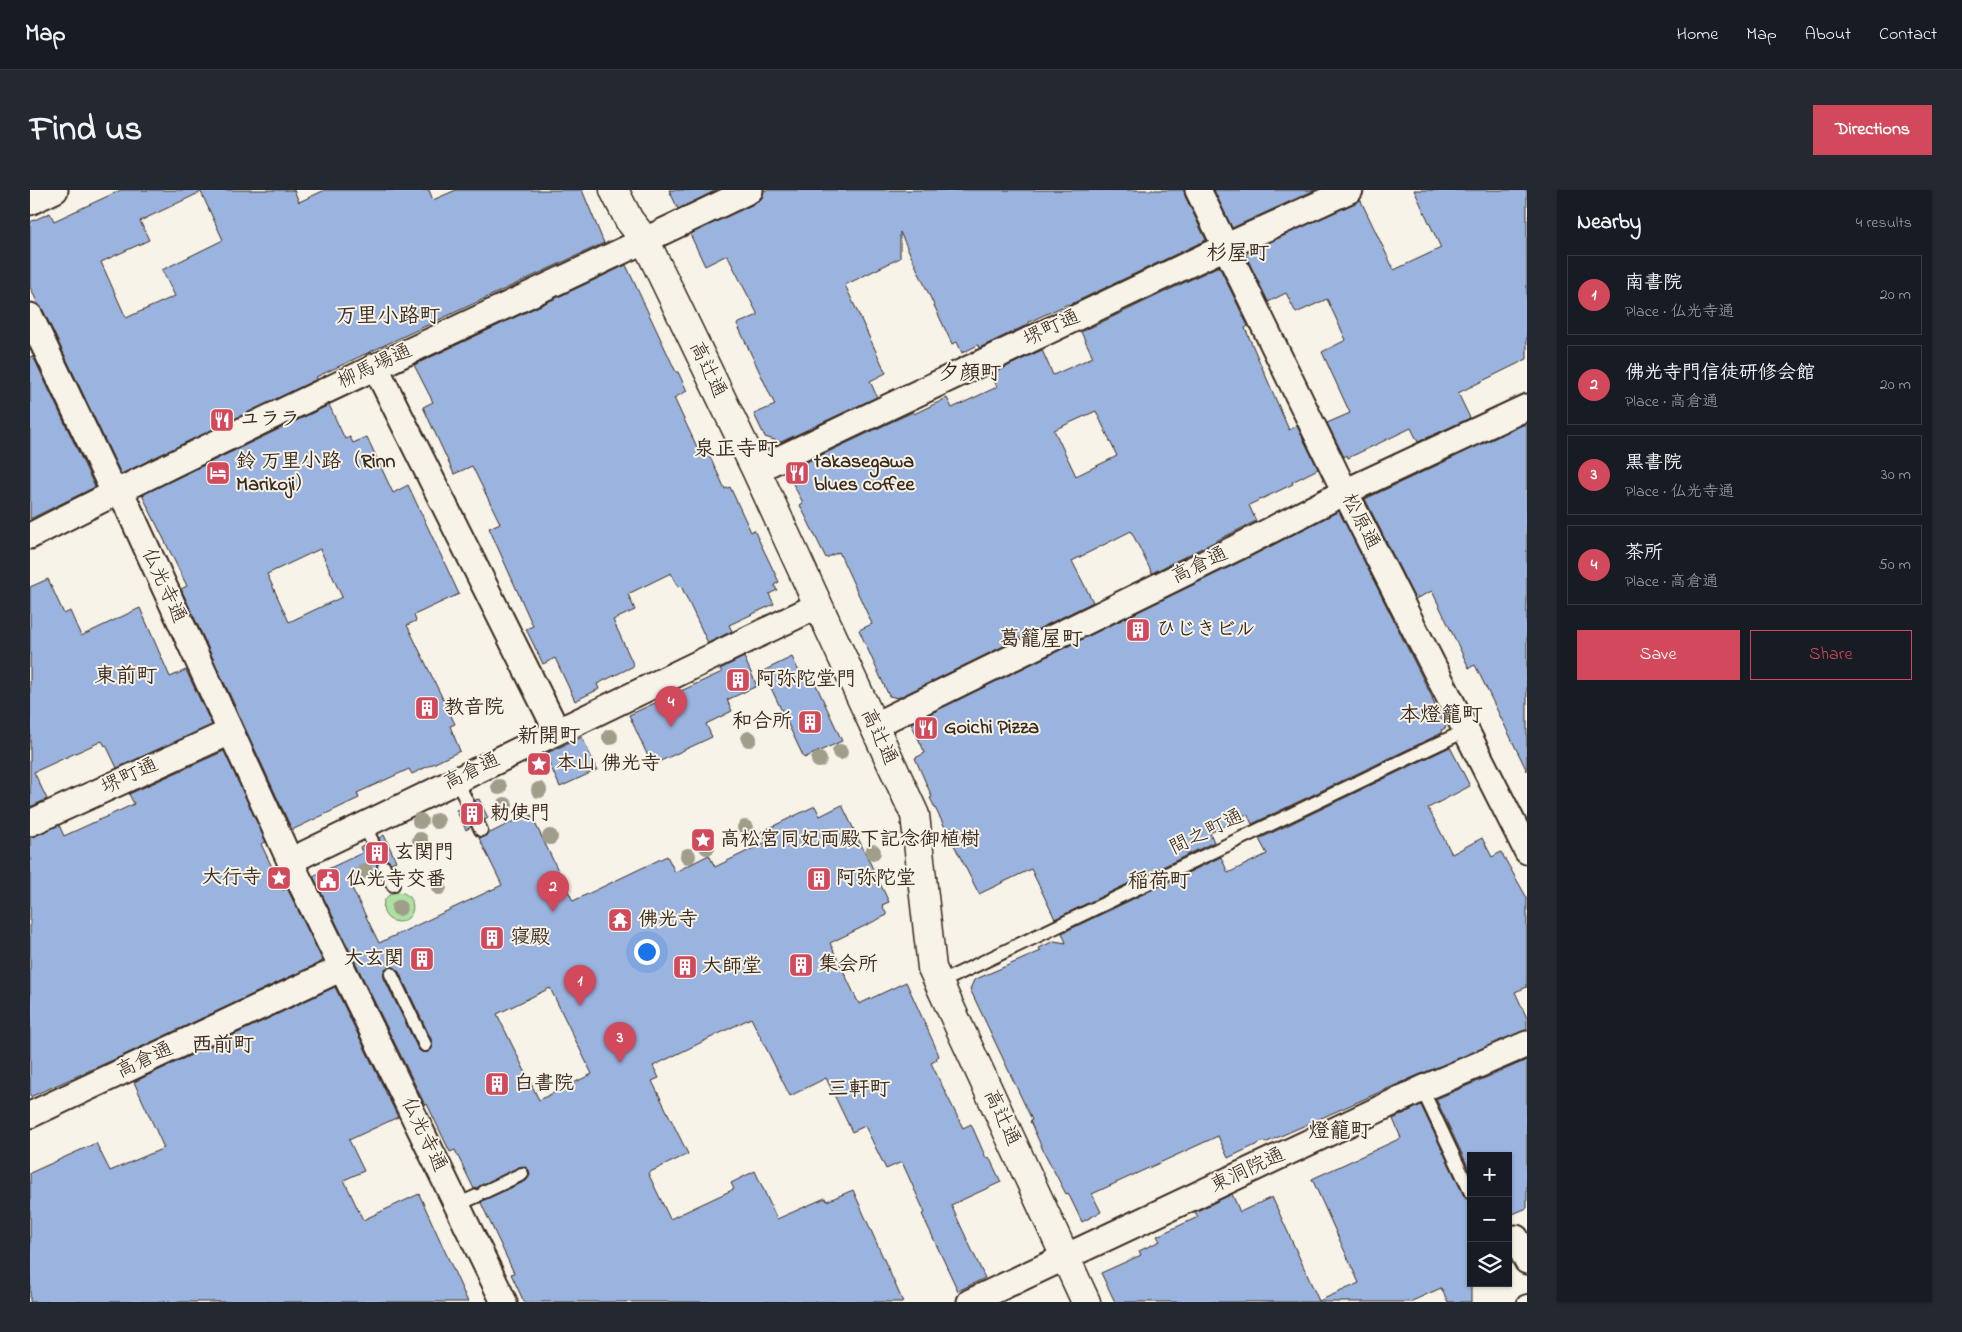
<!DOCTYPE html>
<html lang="en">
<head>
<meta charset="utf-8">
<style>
  body { margin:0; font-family:"Indie Flower","Klee One",sans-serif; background:#242831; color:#f1f3f6 }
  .controls { position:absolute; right:15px; bottom:15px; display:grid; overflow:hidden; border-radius:0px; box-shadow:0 1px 4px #0004 }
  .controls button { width:45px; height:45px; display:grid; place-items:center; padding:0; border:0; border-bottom:1px solid #363941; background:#171b24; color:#f1f3f6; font:25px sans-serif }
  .you { position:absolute; left:616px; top:761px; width:18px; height:18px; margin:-12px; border:4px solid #fff; border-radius:50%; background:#1a73e8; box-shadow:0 0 0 8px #1a73e833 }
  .badge { display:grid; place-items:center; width:32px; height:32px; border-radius:50%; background:#d1495b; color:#fff; font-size:16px; font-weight:700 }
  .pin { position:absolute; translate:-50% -41px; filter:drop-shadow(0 1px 2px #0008) }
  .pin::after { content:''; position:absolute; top:26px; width:18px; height:15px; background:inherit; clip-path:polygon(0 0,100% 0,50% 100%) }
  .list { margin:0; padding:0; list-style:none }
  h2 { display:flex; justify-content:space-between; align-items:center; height:65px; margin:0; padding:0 20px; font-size:21px }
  h2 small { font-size:16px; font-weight:400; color:#9ea1a6 }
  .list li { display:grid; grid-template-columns:32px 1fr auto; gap:15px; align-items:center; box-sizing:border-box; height:80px; margin:0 10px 10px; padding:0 10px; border:1px solid #363941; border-radius:0px }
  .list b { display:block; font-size:19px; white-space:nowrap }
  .list p { margin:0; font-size:16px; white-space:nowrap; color:#9ea1a6 }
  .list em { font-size:16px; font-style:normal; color:#9ea1a6 }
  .actions { display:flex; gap:10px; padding:15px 20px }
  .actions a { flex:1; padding:11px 0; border:1px solid #d1495b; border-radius:0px; text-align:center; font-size:18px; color:#d1495b }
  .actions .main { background:#d1495b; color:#fff }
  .icon { flex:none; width:28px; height:28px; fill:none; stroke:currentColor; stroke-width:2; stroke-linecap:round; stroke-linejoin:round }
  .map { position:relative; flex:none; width:1497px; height:1112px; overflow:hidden; border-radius:0px }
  header { display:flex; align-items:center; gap:30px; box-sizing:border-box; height:70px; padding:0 25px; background:#171b24; border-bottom:1px solid #363941 }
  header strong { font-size:24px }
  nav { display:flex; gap:28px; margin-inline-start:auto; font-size:18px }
  .intro { display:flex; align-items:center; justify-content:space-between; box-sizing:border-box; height:120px; padding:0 30px }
  h1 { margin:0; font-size:35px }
  .button { padding:12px 22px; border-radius:0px; background:#d1495b; color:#fff; font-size:18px; font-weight:700 }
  main { display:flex; gap:30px; padding:0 30px }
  aside { flex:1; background:#171b24; border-radius:0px; box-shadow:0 1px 4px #0004 }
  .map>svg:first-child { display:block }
  .green { fill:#ade0a1; stroke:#748560 }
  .building { fill:#9ab3df; stroke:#3b2a1e; fill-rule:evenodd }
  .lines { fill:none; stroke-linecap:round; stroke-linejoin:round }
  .service-casing { stroke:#3b2a1e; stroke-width:16 }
  .minor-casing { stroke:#3b2a1e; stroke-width:29 }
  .tertiary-casing { stroke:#3b2a1e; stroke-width:31 }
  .service { stroke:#f7f3e8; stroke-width:12 }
  .minor { stroke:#f7f3e8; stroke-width:25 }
  .tertiary { stroke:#f7f3e8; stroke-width:28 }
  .tree { fill:#a09e8b }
  .labels { text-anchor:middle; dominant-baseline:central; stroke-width:4; stroke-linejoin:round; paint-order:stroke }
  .street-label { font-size:20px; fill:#3b2a1e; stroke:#f7f3e8 }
  .poi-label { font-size:20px; font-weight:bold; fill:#3b2a1e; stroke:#f7f3e8; text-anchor:start }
  .neighbourhood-label { font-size:21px; font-weight:bold; fill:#3b2a1e; stroke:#f7f3e8 }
</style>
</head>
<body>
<header>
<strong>Map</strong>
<nav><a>Home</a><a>Map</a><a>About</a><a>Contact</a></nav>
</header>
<div class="intro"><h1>Find us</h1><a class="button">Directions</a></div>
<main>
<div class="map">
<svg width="1497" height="1112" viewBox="0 0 1497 1112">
  <rect width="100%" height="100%" fill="#f7f3e8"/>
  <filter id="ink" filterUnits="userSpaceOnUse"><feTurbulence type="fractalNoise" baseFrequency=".02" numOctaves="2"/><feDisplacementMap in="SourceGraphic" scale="10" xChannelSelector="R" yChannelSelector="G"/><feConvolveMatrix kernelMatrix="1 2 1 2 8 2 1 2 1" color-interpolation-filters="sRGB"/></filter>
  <g filter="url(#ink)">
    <circle class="green" cx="368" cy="717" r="15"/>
    <g class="building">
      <path d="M91,0h173l5,12 26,-12h104l4,10 23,-10h126l22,53 -288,134 1,2 -196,95 -78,-164 -5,-6 -8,-17v-65l20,-9 4,8zM171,2l22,48 -61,30 13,26 -49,22 -25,-56 48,-22 -9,-19z"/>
      <path d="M639,0h48l-39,19z"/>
      <path d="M734,0h420l1,6 21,44 -137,65 -1,-1 -39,18v2l-50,24 -1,-3 -16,8 -5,-11 -5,2 -52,-112v26l-55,27 41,88 -16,8 7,16 -96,45 -16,-5 -11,-23 21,-9 -38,-81 21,-9 -31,-60 -22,11 -15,-32 66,-31 6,-5z"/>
      <path d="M1184,0h101l-83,38z"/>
      <path d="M1384,0h113v169l-69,34 12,25 -52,24 -7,-14 -63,30 -1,-3 -3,2 -17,-34 23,-10 -28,-61 24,-12 -19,-41 -31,14 -10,-20 -18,9 -23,-48 115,-55 34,71 47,-22z"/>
      <path d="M596,75l50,107h2l9,19 -13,7 23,49 3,4 6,-3 19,41 5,-2 21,45 3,-2 25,52 -5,3 3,5 -8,4 5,10 -45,21 3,6 -24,12 -27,-57 -3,1 -7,-14 -43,21 7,16 -22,10 21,46 -37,18 2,5 -24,12 -20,-43 -12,6 -17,-35 7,-3 -44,-98 11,-5 -28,-57 -18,8 -31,-67 10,-5 -19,-37z"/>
      <path d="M1189,76l29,60 -3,2 44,102 8,-4 21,43 -26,13 1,2 -44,21 7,16 -104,52 -21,-42 -59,30 21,41 -195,96 -9,-2 -30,-66 13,-6 -33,-72 -13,6 -26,-53 3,-2 -14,-27 3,-7 97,-46 24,-11 1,2 33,-16 5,10 45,-21 -6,-13 51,-24 11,25 40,-18 -12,-25zM1066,221l21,45 -41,20 -22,-46z"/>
      <path d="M3,166l62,131 -65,32v-162z"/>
      <path d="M299,215l16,34 5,-2 3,6 14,-6 26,56 15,-8 51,109 -45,21 2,6 -9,4 48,99 -5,2 10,25 -48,23 -3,-5 -52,24 2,5 -67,32 -111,-241 6,-3 -45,-91zM290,359l22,48 -53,25 -22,-48z"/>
      <path d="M1497,233v348l-52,-106 -6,3 -37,-77 -17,8 -50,-100z"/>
      <path d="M1309,321l94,188h-1l14,29 -5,2 1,3 -190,91 -5,-10 -37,19 4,9 -159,77 -24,-50 -52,25 -49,-96 2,-1 -17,-39 10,-5 -14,-30 337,-165z"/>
      <path d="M18,389l16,35 6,-3 11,25 59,-28 30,69 16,-7 26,55 -95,43 -11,-23 -1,1 -3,-5 -68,31 13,27 -17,8v-220z"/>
      <path d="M714,467l13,29 -30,14 5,11 -26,13 6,13 -60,28 -23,-50 93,-43 -2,-3z"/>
      <path d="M762,467l11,23 9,-4 30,65 -38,17 -41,-87z"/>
      <path d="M552,547l15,33 -37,17 -15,-33z"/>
      <path d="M1420,557l20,39 -42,22 24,46 30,-16 10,19 9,-5 26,46v89l-12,5 12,26v12l-111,46 -151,67 -1,-2 -36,17 -10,-22 -126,58 9,18 -19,10 -14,-29 -2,1 -23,-44 -13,-29 2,-1 -62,-131 4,-9 67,-29 -2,-3 15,-7 12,2 -4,-10 159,-76 7,16 39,-19 -8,-15z"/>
      <path d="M194,561l42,91 -5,2 22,46 4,-2 36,73 -201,95 -92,41v-260l29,-12 5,11 70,-32 -5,-10z"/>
      <path d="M449,609l9,19 -3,2 -3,-3h-7l-4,3v7l-5,3 -10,-20 5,-2 3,3h7l4,-3v-8z"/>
      <path d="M812,615l47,97 -7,3 5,10 -57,28 29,61 47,-22 30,66 3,8 -3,2 1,2 -6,3 32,65 8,-4 15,34 3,-1 12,25 -50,23 34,73 -27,13 -36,-77 3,-1 -23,-51 -16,7 -21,-43 -13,6 -26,-54 -36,18 -39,-78 -98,48 6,12 -7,3 36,73 -40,19 22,46 64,-30 -3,-6 24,-12 22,48 48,-21 2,3 26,-11 50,112h-379l-13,-28 3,-1 -33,-70 3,-3 42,-19 4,-6 -1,-5 -6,-4 -4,1 -45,22 -19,-39 -5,2 -23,-48 -2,1 -112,-229 49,-23 -2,-6 5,-3 6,5 5,-1 4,-6 -1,-4 5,-3 12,26 -5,2 -3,-3h-7l-4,3v8l-27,13 29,59 123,-58 -23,-47 5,-1 4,-3 42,-21 43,88 94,-45 8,16 34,-17 6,12 51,-25 -5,-10 29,-14 25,-12 5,10zM362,776l6,4 34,71v8l-4,3h-7l-3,-3 -34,-71 1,-9zM520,798l42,86 -53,26 -42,-86z"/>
      <path d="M305,797l63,130 -49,23 15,31 -20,9 19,40 56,-26 49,108h-438v-129l66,-30 14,28 54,-23 -30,-66z"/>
      <path d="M1497,870v148l-19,8v-60h-37v17l-35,-74z"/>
      <path d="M1391,915l43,91 7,5v101h-23l-7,-14 -31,14h-295l-14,-29 40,-18 -2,-4 21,-10 -3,-5 41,-19 -3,-5 37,-18 8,18 32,-15 47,104 40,-18 -47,-104 89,-41 -8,-19z"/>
    </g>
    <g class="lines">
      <defs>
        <g id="service">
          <path d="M426,590l12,24"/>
          <path d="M448,634l3,6"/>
          <path d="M334,635l8,16"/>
          <path d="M354,677l9,18"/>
          <path d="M361,784l34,71"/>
          <path d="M909,793l526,-252"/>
          <path d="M1392,899l49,104"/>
          <path d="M454,1002l38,-18"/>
          <path d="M427,1015l20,-9"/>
          <path d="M1494,1112l3,-1"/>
        </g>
        <g id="minor">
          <path d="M1168,0l147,302 182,359"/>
          <path d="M0,12l25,-12"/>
          <path d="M0,126l80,168 10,6 170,371 214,441"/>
          <path d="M345,176l182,365"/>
          <path d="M726,280l469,-223 125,-57"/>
          <path d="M0,346c237,-122 480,-230 720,-346"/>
          <path d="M843,536l369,-181 103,-53 182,-85"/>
          <path d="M0,633l200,-91"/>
          <path d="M260,671l527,-255"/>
          <path d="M0,925l312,-147"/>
          <path d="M1486,1048l11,23"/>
          <path d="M940,1112l452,-213 105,-45"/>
        </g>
        <path id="tertiary" d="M584,0l15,30 16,20 111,230 159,345 17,153 154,334"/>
      </defs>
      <use href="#service" class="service-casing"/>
      <use href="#minor" class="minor-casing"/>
      <use href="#tertiary" class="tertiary-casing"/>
      <use href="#service" class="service"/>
      <use href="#minor" class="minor"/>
      <use href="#tertiary" class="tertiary"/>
    </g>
    <g class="tree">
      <circle cx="580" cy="547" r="8"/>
      <circle cx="719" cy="549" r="8"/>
      <circle cx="810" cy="562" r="8"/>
      <circle cx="789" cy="570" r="8"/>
      <circle cx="469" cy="597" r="8"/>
      <circle cx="509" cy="600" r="8"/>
      <circle cx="475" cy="615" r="8"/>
      <circle cx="390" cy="631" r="8"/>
      <circle cx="407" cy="631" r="8"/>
      <circle cx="715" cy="638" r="8"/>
      <circle cx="520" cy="647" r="8"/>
      <circle cx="390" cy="650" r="8"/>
      <circle cx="677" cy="657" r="8"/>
      <circle cx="843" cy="662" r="8"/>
      <circle cx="658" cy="666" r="8"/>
      <circle cx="335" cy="681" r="8"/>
      <circle cx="409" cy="697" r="8"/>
      <circle cx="369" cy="718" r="8"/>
    </g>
  </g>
  <defs>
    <symbol id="restaurant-square" viewBox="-11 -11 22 22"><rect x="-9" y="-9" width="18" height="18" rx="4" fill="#d1495b" stroke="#f7f3e8"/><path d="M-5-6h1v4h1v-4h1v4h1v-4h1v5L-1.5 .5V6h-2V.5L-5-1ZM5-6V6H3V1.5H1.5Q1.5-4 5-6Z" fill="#fff"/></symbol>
    <symbol id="hotel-square" viewBox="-11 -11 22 22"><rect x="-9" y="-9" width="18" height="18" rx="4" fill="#d1495b" stroke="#f7f3e8"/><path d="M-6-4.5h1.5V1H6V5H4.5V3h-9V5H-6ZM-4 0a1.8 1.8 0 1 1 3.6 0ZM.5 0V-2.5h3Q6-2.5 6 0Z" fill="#fff"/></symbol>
    <symbol id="building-square" viewBox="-11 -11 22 22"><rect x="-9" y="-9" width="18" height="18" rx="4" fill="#d1495b" stroke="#f7f3e8"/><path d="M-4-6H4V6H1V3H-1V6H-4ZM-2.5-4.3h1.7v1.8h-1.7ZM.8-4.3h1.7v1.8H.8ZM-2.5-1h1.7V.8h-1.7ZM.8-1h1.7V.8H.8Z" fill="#fff"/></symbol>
    <symbol id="sight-square" viewBox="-11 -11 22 22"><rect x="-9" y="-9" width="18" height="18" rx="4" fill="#d1495b" stroke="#f7f3e8"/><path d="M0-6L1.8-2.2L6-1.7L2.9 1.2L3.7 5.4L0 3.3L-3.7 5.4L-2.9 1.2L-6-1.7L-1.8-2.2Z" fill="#fff"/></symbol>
    <symbol id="civic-square" viewBox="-11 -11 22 22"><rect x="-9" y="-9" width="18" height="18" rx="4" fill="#d1495b" stroke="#f7f3e8"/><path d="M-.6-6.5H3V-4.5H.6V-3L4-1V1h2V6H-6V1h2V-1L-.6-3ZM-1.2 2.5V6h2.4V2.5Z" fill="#fff"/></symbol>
    <symbol id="temple-square" viewBox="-11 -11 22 22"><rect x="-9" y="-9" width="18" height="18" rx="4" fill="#d1495b" stroke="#f7f3e8"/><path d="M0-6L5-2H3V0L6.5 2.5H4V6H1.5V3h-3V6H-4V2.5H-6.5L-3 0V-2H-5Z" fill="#fff"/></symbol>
  </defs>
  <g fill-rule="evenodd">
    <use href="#restaurant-square" x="178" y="216" width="28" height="28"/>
    <use href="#hotel-square" x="174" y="269" width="28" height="28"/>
    <use href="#restaurant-square" x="753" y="269" width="28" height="28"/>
    <use href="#building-square" x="1094" y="426" width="28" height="28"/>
    <use href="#building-square" x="694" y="476" width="28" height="28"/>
    <use href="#building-square" x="383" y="504" width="28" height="28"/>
    <use href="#building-square" x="766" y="518" width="28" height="28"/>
    <use href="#restaurant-square" x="882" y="524" width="28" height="28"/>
    <use href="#sight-square" x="495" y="560" width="28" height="28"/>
    <use href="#building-square" x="428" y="610" width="28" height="28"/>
    <use href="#sight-square" x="659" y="636" width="28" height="28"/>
    <use href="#building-square" x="333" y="649" width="28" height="28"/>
    <use href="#sight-square" x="235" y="674" width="28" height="28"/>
    <use href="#building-square" x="775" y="675" width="28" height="28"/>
    <use href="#civic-square" x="284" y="676" width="28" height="28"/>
    <use href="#temple-square" x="576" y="716" width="28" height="28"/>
    <use href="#building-square" x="448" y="734" width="28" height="28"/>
    <use href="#building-square" x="378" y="755" width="28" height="28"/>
    <use href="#building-square" x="757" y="761" width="28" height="28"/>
    <use href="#building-square" x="641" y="763" width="28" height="28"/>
    <use href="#building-square" x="453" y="880" width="28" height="28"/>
  </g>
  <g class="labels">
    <g class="street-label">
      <text transform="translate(1022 139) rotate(-25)">堺町通</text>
      <text transform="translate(345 177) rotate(-25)">柳馬場通</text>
      <text transform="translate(677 180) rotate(64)">高辻通</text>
      <text transform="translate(1330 332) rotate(63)">松原通</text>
      <text transform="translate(1170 376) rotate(-26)">高倉通</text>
      <text transform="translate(133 396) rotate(65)">仏光寺通</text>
      <text transform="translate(848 547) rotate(65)">高辻通</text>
      <text transform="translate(442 582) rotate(-26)">高倉通</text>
      <text transform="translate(100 587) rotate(-25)">堺町通</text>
      <text transform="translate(1177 643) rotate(-26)">間之町通</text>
      <text transform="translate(115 871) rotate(-25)">高倉通</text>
      <text transform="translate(971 928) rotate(65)">高辻通</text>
      <text transform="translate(393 945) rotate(64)">仏光寺通</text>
      <text transform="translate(1218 981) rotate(-25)">東洞院通</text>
    </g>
    <g class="poi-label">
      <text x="210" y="230">ユララ</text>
      <text x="206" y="272">鈴 万里小路（Rinn<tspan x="206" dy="23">Marikoji）</tspan></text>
      <text x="784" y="272">takasegawa<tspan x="784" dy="23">blues coffee</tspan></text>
      <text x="1126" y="440">ひじきビル</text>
      <text x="726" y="490">阿弥陀堂門</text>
      <text x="414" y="518">教音院</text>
      <text x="762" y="532" text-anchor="end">和合所</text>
      <text x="914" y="538">Goichi Pizza</text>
      <text x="526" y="574">本山 佛光寺</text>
      <text x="460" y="624">勅使門</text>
      <text x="690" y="650">高松宮同妃両殿下記念御植樹</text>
      <text x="364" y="663">玄関門</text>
      <text x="232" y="688" text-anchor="end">大行寺</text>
      <text x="806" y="689">阿弥陀堂</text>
      <text x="316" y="690">仏光寺交番</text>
      <text x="608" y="730">佛光寺</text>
      <text x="480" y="748">寝殿</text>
      <text x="374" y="769" text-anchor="end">大玄関</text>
      <text x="788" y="775">集会所</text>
      <text x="672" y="777">大師堂</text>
      <text x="484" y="894">白書院</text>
    </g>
    <g class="neighbourhood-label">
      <text x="1208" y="64">杉屋町</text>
      <text x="358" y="127">万里小路町</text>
      <text x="940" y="184">夕顔町</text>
      <text x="706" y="260">泉正寺町</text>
      <text x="1011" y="450">葛籠屋町</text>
      <text x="96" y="487">東前町</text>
      <text x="1411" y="526">本燈籠町</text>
      <text x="519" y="547">新開町</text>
      <text x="1129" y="692">稲荷町</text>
      <text x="193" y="856">西前町</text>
      <text x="829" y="900">三軒町</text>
      <text x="1310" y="942">燈籠町</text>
    </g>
  </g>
</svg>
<div class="controls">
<button>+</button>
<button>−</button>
<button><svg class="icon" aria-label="layers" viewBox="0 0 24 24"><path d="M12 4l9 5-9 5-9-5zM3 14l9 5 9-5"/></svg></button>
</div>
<div class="you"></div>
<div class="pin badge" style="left:550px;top:816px">1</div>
<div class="pin badge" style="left:523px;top:722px">2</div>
<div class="pin badge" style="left:590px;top:873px">3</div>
<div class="pin badge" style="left:641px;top:537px">4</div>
</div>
<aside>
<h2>Nearby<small>4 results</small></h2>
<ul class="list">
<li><span class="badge">1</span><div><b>南書院</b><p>Place · 仏光寺通</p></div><em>20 m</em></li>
<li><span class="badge">2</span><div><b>佛光寺門信徒研修会館</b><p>Place · 高倉通</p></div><em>20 m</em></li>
<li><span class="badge">3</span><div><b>黒書院</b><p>Place · 仏光寺通</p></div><em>30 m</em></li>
<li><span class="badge">4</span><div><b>茶所</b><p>Place · 高倉通</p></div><em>50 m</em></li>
</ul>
<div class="actions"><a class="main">Save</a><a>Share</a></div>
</aside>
</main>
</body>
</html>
